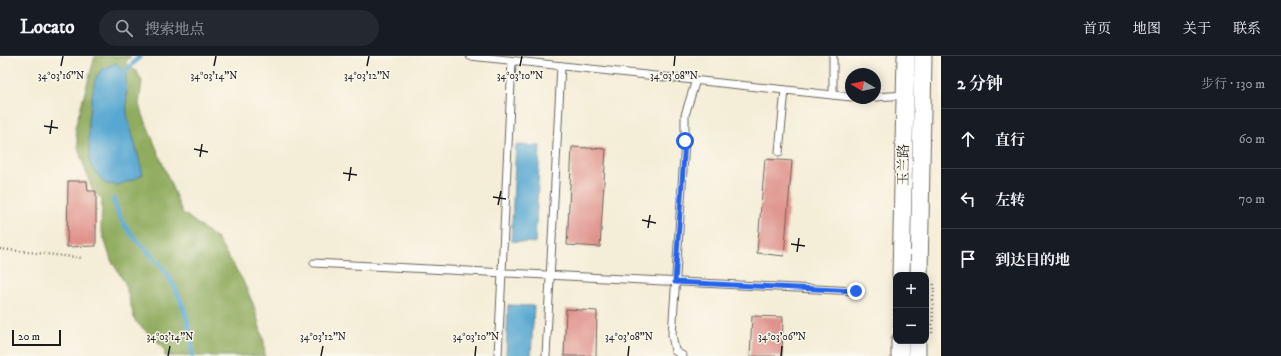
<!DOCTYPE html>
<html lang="zh">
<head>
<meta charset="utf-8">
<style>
  body { margin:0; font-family:"IM FELL DW Pica","Noto Serif SC",serif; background:#242831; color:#f1f3f6 }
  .controls { position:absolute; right:12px; bottom:12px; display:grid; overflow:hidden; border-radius:8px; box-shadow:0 2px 10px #0003 }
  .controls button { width:36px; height:36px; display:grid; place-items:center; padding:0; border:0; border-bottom:1px solid #363941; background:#171b24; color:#f1f3f6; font:20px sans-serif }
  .compass { position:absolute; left:845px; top:12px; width:36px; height:36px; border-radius:50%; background:#171b24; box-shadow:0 2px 10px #0003; rotate:279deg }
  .scale { position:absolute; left:12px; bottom:10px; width:49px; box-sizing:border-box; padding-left:4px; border:2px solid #1c1c1c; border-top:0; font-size:11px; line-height:14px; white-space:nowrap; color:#1c1c1c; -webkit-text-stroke:3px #fbf7ec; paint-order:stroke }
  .stop { position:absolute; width:12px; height:12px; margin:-9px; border:3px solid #2563eb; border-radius:50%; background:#fff }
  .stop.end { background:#2563eb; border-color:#fff; box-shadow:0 1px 4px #0008 }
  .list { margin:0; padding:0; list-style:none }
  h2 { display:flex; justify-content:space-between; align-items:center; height:52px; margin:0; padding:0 16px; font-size:17px }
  h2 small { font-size:13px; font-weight:400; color:#9ea1a6 }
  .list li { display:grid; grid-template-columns:26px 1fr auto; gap:12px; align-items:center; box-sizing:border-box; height:60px; padding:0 16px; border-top:1px solid #363941 }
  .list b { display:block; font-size:15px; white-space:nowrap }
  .list em { font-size:13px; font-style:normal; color:#9ea1a6 }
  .icon { flex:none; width:22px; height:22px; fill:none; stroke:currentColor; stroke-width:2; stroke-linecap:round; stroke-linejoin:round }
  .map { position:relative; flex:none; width:941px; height:300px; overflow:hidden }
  header { display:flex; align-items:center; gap:24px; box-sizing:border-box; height:56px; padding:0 20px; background:#171b24; border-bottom:1px solid #363941 }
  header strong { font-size:19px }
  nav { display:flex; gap:22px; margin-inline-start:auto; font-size:14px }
  .search { width:280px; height:36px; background:#242831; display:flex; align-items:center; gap:10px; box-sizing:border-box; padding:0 14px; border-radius:22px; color:#9ea1a6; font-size:15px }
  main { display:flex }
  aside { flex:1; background:#171b24 }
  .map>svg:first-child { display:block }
  .forest { fill:#90ac5f; stroke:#56643e }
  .water { fill:#57a7d1; stroke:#3a6276 }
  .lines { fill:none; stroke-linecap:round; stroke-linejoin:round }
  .stream { stroke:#57a7d1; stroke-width:5 }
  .building { fill:#df938c }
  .service-casing { stroke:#68655d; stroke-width:9 }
  .tertiary-casing { stroke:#68655d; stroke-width:19 }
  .path { stroke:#68655d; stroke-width:2.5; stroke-dasharray:1 3; stroke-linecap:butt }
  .service { stroke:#fff; stroke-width:7 }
  .tertiary { stroke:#fff; stroke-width:17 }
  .route { stroke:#2563eb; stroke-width:5 }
  .ticks { fill:none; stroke:#1c1c1c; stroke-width:1.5 }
  .labels { text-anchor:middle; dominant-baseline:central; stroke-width:3; stroke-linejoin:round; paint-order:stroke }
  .street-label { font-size:14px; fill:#1c1c1c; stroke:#fbf7ec }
  .ticks-label { font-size:10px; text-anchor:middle; fill:#1c1c1c; stroke:#fbf7ec; stroke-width:3; stroke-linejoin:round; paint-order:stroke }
</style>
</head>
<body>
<header>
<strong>Locato</strong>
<div class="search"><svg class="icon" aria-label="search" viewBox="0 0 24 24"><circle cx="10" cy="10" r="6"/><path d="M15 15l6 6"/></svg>搜索地点</div>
<nav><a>首页</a><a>地图</a><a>关于</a><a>联系</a></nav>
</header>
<main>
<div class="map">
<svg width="941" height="300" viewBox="0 0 941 300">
  <rect width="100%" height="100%" fill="#fbf7ec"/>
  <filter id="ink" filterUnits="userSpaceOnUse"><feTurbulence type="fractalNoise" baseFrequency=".025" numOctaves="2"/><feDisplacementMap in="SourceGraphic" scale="8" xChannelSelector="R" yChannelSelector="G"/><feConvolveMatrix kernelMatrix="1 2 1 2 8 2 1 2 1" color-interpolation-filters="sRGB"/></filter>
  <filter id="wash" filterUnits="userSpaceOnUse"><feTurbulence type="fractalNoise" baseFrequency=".012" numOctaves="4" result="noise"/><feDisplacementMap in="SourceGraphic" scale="16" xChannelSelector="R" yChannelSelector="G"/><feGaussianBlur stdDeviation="0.9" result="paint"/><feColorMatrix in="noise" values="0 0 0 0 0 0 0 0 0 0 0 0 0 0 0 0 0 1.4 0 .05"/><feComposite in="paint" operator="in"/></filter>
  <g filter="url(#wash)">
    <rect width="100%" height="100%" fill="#f4edd7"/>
    <path class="forest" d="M95,0h36l-6,7 12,9 5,9 -3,24 43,107 35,27 25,40 12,27 10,36 1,14h-100v-5l-7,-9 -23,-21 -10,-38 -14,-23 -10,-31 1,-29 -10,-11 -13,-38 -4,-23z"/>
    <g class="water">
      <path d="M116,7l10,8 1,43 16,60 -8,5 -17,6 -12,-1 -7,-7 -9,-13 -2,-44 7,-41 7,-10z"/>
      <path d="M516,89l24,1 -5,97 -24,-2z"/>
      <path d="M508,249l26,1 -3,50h-25z"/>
    </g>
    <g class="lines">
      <g class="stream">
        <path d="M126,15l14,-15"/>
        <path d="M113,143c3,9 7,19 12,27 11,15 26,27 37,41 17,22 31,61 30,89"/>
      </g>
    </g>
    <g id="blocks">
      <g class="building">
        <path d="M572,91l34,2 -6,98 -33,-2z"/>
        <path d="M765,103l27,2 -8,95 -27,-3z"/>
        <path d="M68,125h19l1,10h8v55l-29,1z"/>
        <path d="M566,253l31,2 -1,45h-32z"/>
        <path d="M752,260l31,1 -1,39h-32z"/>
      </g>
    </g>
  </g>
  <g filter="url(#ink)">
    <use href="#blocks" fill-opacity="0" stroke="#68655d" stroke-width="1"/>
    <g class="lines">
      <defs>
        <g id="service">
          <path d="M470,0l381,41"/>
          <path d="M833,39v-39"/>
          <path d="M875,41l31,-2"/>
          <path d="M863,42h2"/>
          <path d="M779,96l6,-62"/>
          <path d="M314,207l542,28"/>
          <path d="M498,300l14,-295"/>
          <path d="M546,300l15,-290"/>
          <path d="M683,300l-8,-5 -3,-16 13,-194v-26l11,-35"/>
        </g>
        <g id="tertiary">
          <path d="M901,219l5,-219"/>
          <path d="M919,219l4,-219"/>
          <path d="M900,300v-15"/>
          <path d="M917,300v-15"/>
        </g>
      </defs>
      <use href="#service" class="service-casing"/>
      <use href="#tertiary" class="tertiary-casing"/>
      <g class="path">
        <path d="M0,193l83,9"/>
        <path d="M894,271l1,-37"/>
        <path d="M932,277l2,-51"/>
      </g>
      <use href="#service" class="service"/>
      <use href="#tertiary" class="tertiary"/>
    </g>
  </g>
  <g class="lines" filter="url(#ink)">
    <path class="route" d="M685,85l-10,141 181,9"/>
  </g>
  <path class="ticks" d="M61,10l2,-10M214,10l2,-10M367,10l2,-10M520,10l2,-10M674,10l1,-10M44,70l14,2M50,78l2,-14M194,93l14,3M200,101l2,-13M343,117l14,2M349,125l2,-14M493,141l13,2M498,149l3,-14M642,164l14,3M648,172l2,-13M791,188l14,2M797,196l2,-14M168,300l2,-10M321,300l2,-10M475,300l1,-10M628,300l1,-10M781,300l1,-10"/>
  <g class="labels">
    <g class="street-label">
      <text transform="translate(904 109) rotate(-89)">玉兰路</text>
    </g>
  </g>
  <g class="ticks-label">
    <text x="61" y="23">34°03'16"N</text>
    <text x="214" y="23">34°03'14"N</text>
    <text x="520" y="23">34°03'10"N</text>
    <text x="674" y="23">34°03'08"N</text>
    <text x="367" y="23">34°03'12"N</text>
    <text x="170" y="284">34°03'14"N</text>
    <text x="323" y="284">34°03'12"N</text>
    <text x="476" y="284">34°03'10"N</text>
    <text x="629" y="284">34°03'08"N</text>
    <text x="782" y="284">34°03'06"N</text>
  </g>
</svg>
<div class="controls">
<button>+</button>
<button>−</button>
</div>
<svg class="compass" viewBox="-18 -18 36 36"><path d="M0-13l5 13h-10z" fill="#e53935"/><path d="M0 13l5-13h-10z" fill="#9ea1a6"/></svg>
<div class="scale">20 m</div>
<div class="stop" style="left:685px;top:85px"></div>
<div class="stop end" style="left:856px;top:235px"></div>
</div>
<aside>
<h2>2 分钟<small>步行 · 130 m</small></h2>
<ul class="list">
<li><svg class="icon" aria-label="ahead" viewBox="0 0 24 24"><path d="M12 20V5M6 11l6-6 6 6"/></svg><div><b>直行</b></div><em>60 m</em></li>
<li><svg class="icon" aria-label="left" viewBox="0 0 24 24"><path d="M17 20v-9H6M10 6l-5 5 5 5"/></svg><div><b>左转</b></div><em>70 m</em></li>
<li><svg class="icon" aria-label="arrive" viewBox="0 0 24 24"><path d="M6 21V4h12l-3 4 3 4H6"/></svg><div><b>到达目的地</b></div></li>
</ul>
</aside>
</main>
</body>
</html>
